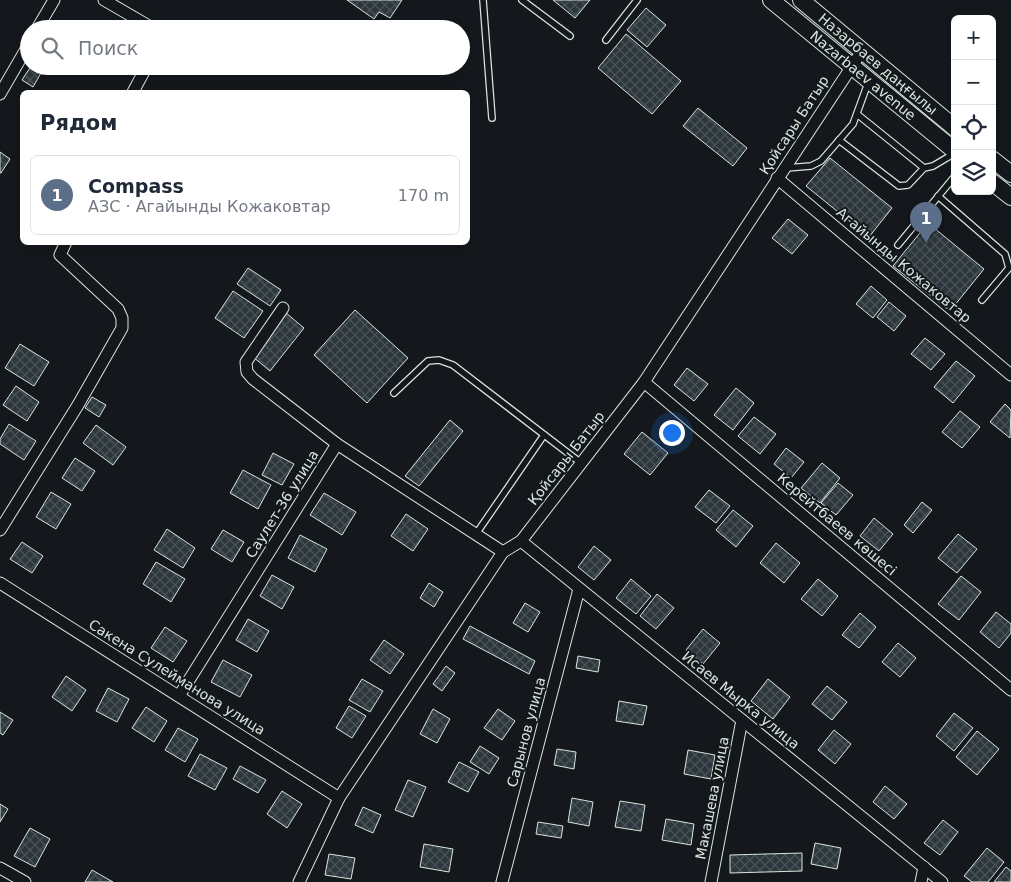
<!DOCTYPE html>
<html lang="ru">
<head>
<meta charset="utf-8">
<style>
  body { margin:0; font-family:"DejaVu Sans",sans-serif; background:#f2f2f3; color:#1f2937 }
  .controls { position:absolute; right:15px; top:15px; display:grid; overflow:hidden; border-radius:8px; box-shadow:0 2px 8px #0003 }
  .controls button { width:45px; height:45px; display:grid; place-items:center; padding:0; border:0; border-bottom:1px solid #e0e1e3; background:#fff; color:#1f2937; font:25px sans-serif }
  .you { position:absolute; left:671px; top:432px; width:18px; height:18px; margin:-12px; border:4px solid #fff; border-radius:50%; background:#1a73e8; box-shadow:0 0 0 8px #1a73e833 }
  .badge { display:grid; place-items:center; width:32px; height:32px; border-radius:50%; background:#111827; color:#fff; font-size:16px; font-weight:700 }
  .pin { position:absolute; translate:-50% -41px; filter:drop-shadow(0 1px 2px #0008) }
  .pin::after { content:''; position:absolute; top:26px; width:18px; height:15px; background:inherit; clip-path:polygon(0 0,100% 0,50% 100%) }
  .list { margin:0; padding:0; list-style:none }
  h2 { display:flex; justify-content:space-between; align-items:center; height:65px; margin:0; padding:0 20px; font-size:21px }
  h2 small { font-size:16px; font-weight:400; color:#747a83 }
  .list li { display:grid; grid-template-columns:32px 1fr auto; gap:15px; align-items:center; box-sizing:border-box; height:80px; margin:0 10px 10px; padding:0 10px; border:1px solid #e0e1e3; border-radius:8px }
  .list b { display:block; font-size:19px; white-space:nowrap }
  .list p { margin:0; font-size:16px; white-space:nowrap; color:#747a83 }
  .list em { font-size:16px; font-style:normal; color:#747a83 }
  .icon { flex:none; width:28px; height:28px; fill:none; stroke:currentColor; stroke-width:2; stroke-linecap:round; stroke-linejoin:round }
  .map { position:relative; flex:none; width:1011px; height:882px; overflow:hidden }
  .search { position:absolute; background:#fff; box-shadow:0 2px 8px #0003; left:20px; top:20px; width:450px; height:55px; display:flex; align-items:center; gap:12px; box-sizing:border-box; padding:0 18px; border-radius:28px; color:#747a83; font-size:19px }
  .panel { position:absolute; background:#fff; box-shadow:0 2px 8px #0003; left:20px; top:90px; width:450px; height:155px; border-radius:8px }
  .map>svg:first-child { display:block }
  .building { fill:url(#building-cross-hatch); stroke:#d8e6dc }
  .lines { fill:none; stroke-linecap:round; stroke-linejoin:round }
  .lane-casing { stroke:#d8e6dc; stroke-width:8 }
  .street-casing { stroke:#d8e6dc; stroke-width:13 }
  .secondary-casing { stroke:#d8e6dc; stroke-width:18 }
  .lane { stroke:#14181c; stroke-width:5.5 }
  .street { stroke:#14181c; stroke-width:11 }
  .secondary { stroke:#14181c; stroke-width:16 }
  .labels { text-anchor:middle; dominant-baseline:central; stroke-width:4; stroke-linejoin:round; paint-order:stroke }
  .street-label { font-size:14px; fill:#d8e6dc; stroke:#14181c }
</style>
</head>
<body>
<div class="map">
<svg width="1011" height="882" viewBox="0 0 1011 882">
  <defs>
    <pattern id="building-cross-hatch" width="8" height="8" patternUnits="userSpaceOnUse" patternTransform="scale(1.25)"><rect width="8" height="8" fill="#2c363c"/><path d="M0 0l8 8M0 8l8-8" fill="none" stroke="#4a5358"/></pattern>
  </defs>
  <rect width="100%" height="100%" fill="#14181c"/>
  <g class="building">
    <path d="M347,0h55l-12,18 -11,-6 -5,7z"/>
    <path d="M553,0h37l-15,18z"/>
    <path d="M646,8l20,17 -19,22 -20,-17z"/>
    <path d="M626,34l55,47 -29,33 -54,-46z"/>
    <path d="M31,66h14l-12,21 -11,-7z"/>
    <path d="M104,66h14l-4,7z"/>
    <path d="M698,108l49,40 -14,18 -50,-40z"/>
    <path d="M0,152l10,7 -9,14h-1z"/>
    <path d="M830,158l62,50 -23,29 -63,-51z"/>
    <path d="M788,219l20,16 -16,19 -20,-16z"/>
    <path d="M928,223l56,46 -34,42 -57,-45z"/>
    <path d="M248,268l33,22 -11,16 -33,-22z"/>
    <path d="M871,286l16,14 -14,18 -17,-14z"/>
    <path d="M233,291l30,20 -19,27 -29,-20z"/>
    <path d="M889,302l17,14 -12,15 -17,-14z"/>
    <path d="M355,310l53,48 -41,45 -53,-48z"/>
    <path d="M286,313l18,15 -34,43 -18,-15z"/>
    <path d="M925,338l20,16 -14,16 -20,-16z"/>
    <path d="M20,344l29,18 -15,24 -29,-18z"/>
    <path d="M956,361l19,15 -22,27 -19,-16z"/>
    <path d="M687,368l21,16 -14,17 -20,-16z"/>
    <path d="M16,386l23,16 -12,19 -24,-16z"/>
    <path d="M736,388l18,15 -21,27 -19,-15z"/>
    <path d="M92,397l14,8 -7,12 -14,-9z"/>
    <path d="M1005,404l6,6 -1,28 -20,-16z"/>
    <path d="M960,411l20,16 -18,21 -20,-16z"/>
    <path d="M754,417l22,17 -16,20 -22,-18z"/>
    <path d="M450,420l13,11 -44,55 -14,-10z"/>
    <path d="M9,424l27,17 -12,19 -24,-16v-5z"/>
    <path d="M96,425l30,22 -13,18 -30,-22z"/>
    <path d="M642,432l26,21 -18,22 -26,-21z"/>
    <path d="M786,448l18,14 -13,16 -17,-14z"/>
    <path d="M273,453l21,11 -12,21 -20,-10z"/>
    <path d="M75,458l20,13 -13,20 -20,-13z"/>
    <path d="M822,463l18,15 -20,25 -19,-15z"/>
    <path d="M243,470l28,15 -13,24 -28,-16z"/>
    <path d="M838,483l15,12 -17,20 -15,-12z"/>
    <path d="M709,490l21,16 -14,17 -21,-16z"/>
    <path d="M51,492l20,12 -15,25 -20,-12z"/>
    <path d="M324,493l32,19 -14,23 -32,-20z"/>
    <path d="M922,502l10,8 -19,23 -9,-8z"/>
    <path d="M733,510l20,16 -17,21 -20,-17z"/>
    <path d="M406,514l22,15 -15,22 -22,-15z"/>
    <path d="M874,518l19,16 -14,17 -19,-15z"/>
    <path d="M167,529l28,19 -12,20 -29,-18z"/>
    <path d="M223,530l21,12 -12,20 -21,-13z"/>
    <path d="M958,534l19,15 -20,24 -19,-15z"/>
    <path d="M300,535l27,14 -12,23 -27,-14z"/>
    <path d="M22,542l21,14 -11,17 -22,-14z"/>
    <path d="M776,543l24,20 -16,20 -24,-20z"/>
    <path d="M594,546l17,14 -17,20 -16,-13z"/>
    <path d="M156,562l29,17 -14,23 -28,-18z"/>
    <path d="M272,575l22,12 -12,22 -22,-13z"/>
    <path d="M961,576l20,16 -22,28 -21,-16z"/>
    <path d="M631,579l20,17 -15,18 -20,-16z"/>
    <path d="M818,579l20,17 -16,20 -21,-17z"/>
    <path d="M429,583l14,9 -9,15 -14,-9z"/>
    <path d="M657,594l17,14 -18,21 -16,-13z"/>
    <path d="M525,603l15,9 -12,20 -15,-9z"/>
    <path d="M996,612l15,12v9l-12,15 -19,-16z"/>
    <path d="M860,613l16,14 -17,21 -17,-13z"/>
    <path d="M248,619l21,12 -12,21 -21,-12z"/>
    <path d="M470,626l65,35 -6,13 -66,-35z"/>
    <path d="M165,627l22,14 -14,21 -22,-14z"/>
    <path d="M703,629l17,14 -17,21 -17,-14z"/>
    <path d="M384,640l20,14 -14,20 -20,-14z"/>
    <path d="M898,643l18,15 -16,19 -18,-15z"/>
    <path d="M578,656l22,4 -2,12 -22,-4z"/>
    <path d="M223,660l29,15 -12,22 -29,-15z"/>
    <path d="M446,666l9,7 -13,18 -9,-7z"/>
    <path d="M66,676l20,14 -14,21 -20,-14z"/>
    <path d="M362,679l21,12 -13,21 -21,-12z"/>
    <path d="M768,679l22,18 -17,22 -22,-18z"/>
    <path d="M827,686l20,16 -15,18 -20,-16z"/>
    <path d="M108,688l21,11 -12,23 -21,-11z"/>
    <path d="M619,701l28,5 -4,19 -27,-4z"/>
    <path d="M349,706l17,10 -14,22 -16,-10z"/>
    <path d="M146,707l21,14 -13,21 -22,-14z"/>
    <path d="M433,709l17,10 -13,24 -17,-9z"/>
    <path d="M498,709l17,12 -13,19 -18,-12z"/>
    <path d="M0,712l13,8 -10,15 -3,-2z"/>
    <path d="M954,713l19,15 -19,23 -18,-15z"/>
    <path d="M178,728l20,11 -13,23 -20,-12z"/>
    <path d="M834,730l17,14 -16,20 -17,-14z"/>
    <path d="M977,731l22,18 -22,26 -21,-18z"/>
    <path d="M480,746l19,12 -10,16 -19,-12z"/>
    <path d="M557,749l19,3 -2,17 -20,-4z"/>
    <path d="M688,750l27,5 -4,24 -27,-5z"/>
    <path d="M200,754l27,14 -12,22 -27,-14z"/>
    <path d="M459,762l20,10 -11,20 -20,-10z"/>
    <path d="M240,766l26,14 -8,13 -25,-14z"/>
    <path d="M408,780l18,7 -13,30 -18,-7z"/>
    <path d="M885,786l22,18 -13,15 -21,-17z"/>
    <path d="M282,791l20,13 -15,24 -20,-14z"/>
    <path d="M572,798l21,4 -4,24 -21,-4z"/>
    <path d="M620,801l25,4 -4,26 -26,-4z"/>
    <path d="M0,804l8,5 -8,13z"/>
    <path d="M363,807l18,8 -8,18 -18,-8z"/>
    <path d="M666,819l28,5 -3,21 -29,-5z"/>
    <path d="M943,820l15,12 -18,23 -16,-12z"/>
    <path d="M538,822l25,4 -2,12 -25,-4z"/>
    <path d="M30,828l20,11 -15,28 -21,-11z"/>
    <path d="M815,843l26,5 -4,21 -26,-5z"/>
    <path d="M424,844l29,5 -4,23 -29,-5z"/>
    <path d="M987,848l17,14 -16,20h-16l-8,-6z"/>
    <path d="M802,853v18l-72,2v-18z"/>
    <path d="M329,854l26,4 -4,21 -26,-4z"/>
    <path d="M1006,867l5,4v11h-17z"/>
    <path d="M92,870l21,12h-28z"/>
  </g>
  <g class="lines">
    <defs>
      <g id="lane">
        <path d="M483,0l9,118"/>
        <path d="M522,0l48,36"/>
        <path d="M606,40l31,-40"/>
        <path d="M857,114l67,54 9,-2 22,-13"/>
        <path d="M839,140l60,46 9,-1 16,-17"/>
        <path d="M786,168l25,-2 10,-5 32,-37 15,-41"/>
        <path d="M938,196l67,58 4,14 -27,32"/>
        <path d="M898,245l57,-69"/>
        <path d="M394,393l34,-32 11,-1 14,5 128,98"/>
        <path d="M476,534l68,-99"/>
      </g>
      <g id="street">
        <path d="M104,0l50,29"/>
        <path d="M37,29l17,-29"/>
        <path d="M133,92l14,-26"/>
        <path d="M0,94l29,-50"/>
        <path d="M777,178l234,197"/>
        <path d="M283,308l-37,54 1,10 6,7 84,65"/>
        <path d="M644,382l367,308"/>
        <path d="M0,530l78,-125 44,-77v-10l-4,-9 -58,-54 6,-13"/>
        <path d="M521,541l421,341"/>
        <path d="M0,583l339,215"/>
        <path d="M179,696l158,-252 166,108"/>
        <path d="M0,868l25,14"/>
        <path d="M299,882l40,-84 164,-246 18,-11 123,-159 218,-331"/>
        <path d="M502,882l77,-293"/>
        <path d="M711,882l31,-162"/>
        <path d="M921,882l3,-15"/>
      </g>
      <g id="secondary">
        <path id="s1" d="M771,0l184,151"/>
        <path id="s2" d="M801,0l154,128"/>
        <path d="M992,159l19,15"/>
        <path d="M992,182l19,15"/>
      </g>
    </defs>
    <use href="#lane" class="lane-casing"/>
    <use href="#street" class="street-casing"/>
    <use href="#secondary" class="secondary-casing"/>
    <use href="#lane" class="lane"/>
    <use href="#street" class="street"/>
    <use href="#secondary" class="secondary"/>
  </g>
  <g class="labels">
    <g class="street-label">
      <text stroke="none"><textPath href="#s2" startOffset="100">Назарбаев даңғылы</textPath></text>
      <text stroke="none"><textPath href="#s1" startOffset="119">Nazarbaev avenue</textPath></text>
      <text transform="translate(794 125) rotate(-57)">Қойсары Батыр</text>
      <text transform="translate(904 265) rotate(40)">Агайынды Кожаковтар</text>
      <text transform="translate(566 458) rotate(-52)">Қойсары Батыр</text>
      <text transform="translate(282 504) rotate(-58)">Саулет-36 улица</text>
      <text transform="translate(837 524) rotate(40)">Керейтбаеев көшесі</text>
      <text transform="translate(177 677) rotate(32)">Сакена Сулейманова улица</text>
      <text transform="translate(741 700) rotate(39)">Исаев Мырка улица</text>
      <text transform="translate(526 732) rotate(-75)">Сарынов улица</text>
      <text transform="translate(712 798) rotate(-79)">Макашева улица</text>
    </g>
  </g>
</svg>
<div class="controls">
<button>+</button>
<button>−</button>
<button><svg class="icon" aria-label="locate" viewBox="0 0 24 24"><circle cx="12" cy="12" r="6"/><path d="M12 2v4M12 18v4M2 12h4M18 12h4"/></svg></button>
<button><svg class="icon" aria-label="layers" viewBox="0 0 24 24"><path d="M12 4l9 5-9 5-9-5zM3 14l9 5 9-5"/></svg></button>
</div>
<div class="you"></div>
<div class="pin badge" style="left:926px;top:243px;background:#5c6f8a">1</div>
<div class="search"><svg class="icon" aria-label="search" viewBox="0 0 24 24"><circle cx="10" cy="10" r="6"/><path d="M15 15l6 6"/></svg>Поиск</div>
<section class="panel">
<h2>Рядом<small></small></h2>
<ul class="list">
<li><span class="badge" style="background:#5c6f8a">1</span><div><b>Compass</b><p>АЗС · Агайынды Кожаковтар</p></div><em>170 m</em></li>
</ul>
</section>
</div>
</body>
</html>
